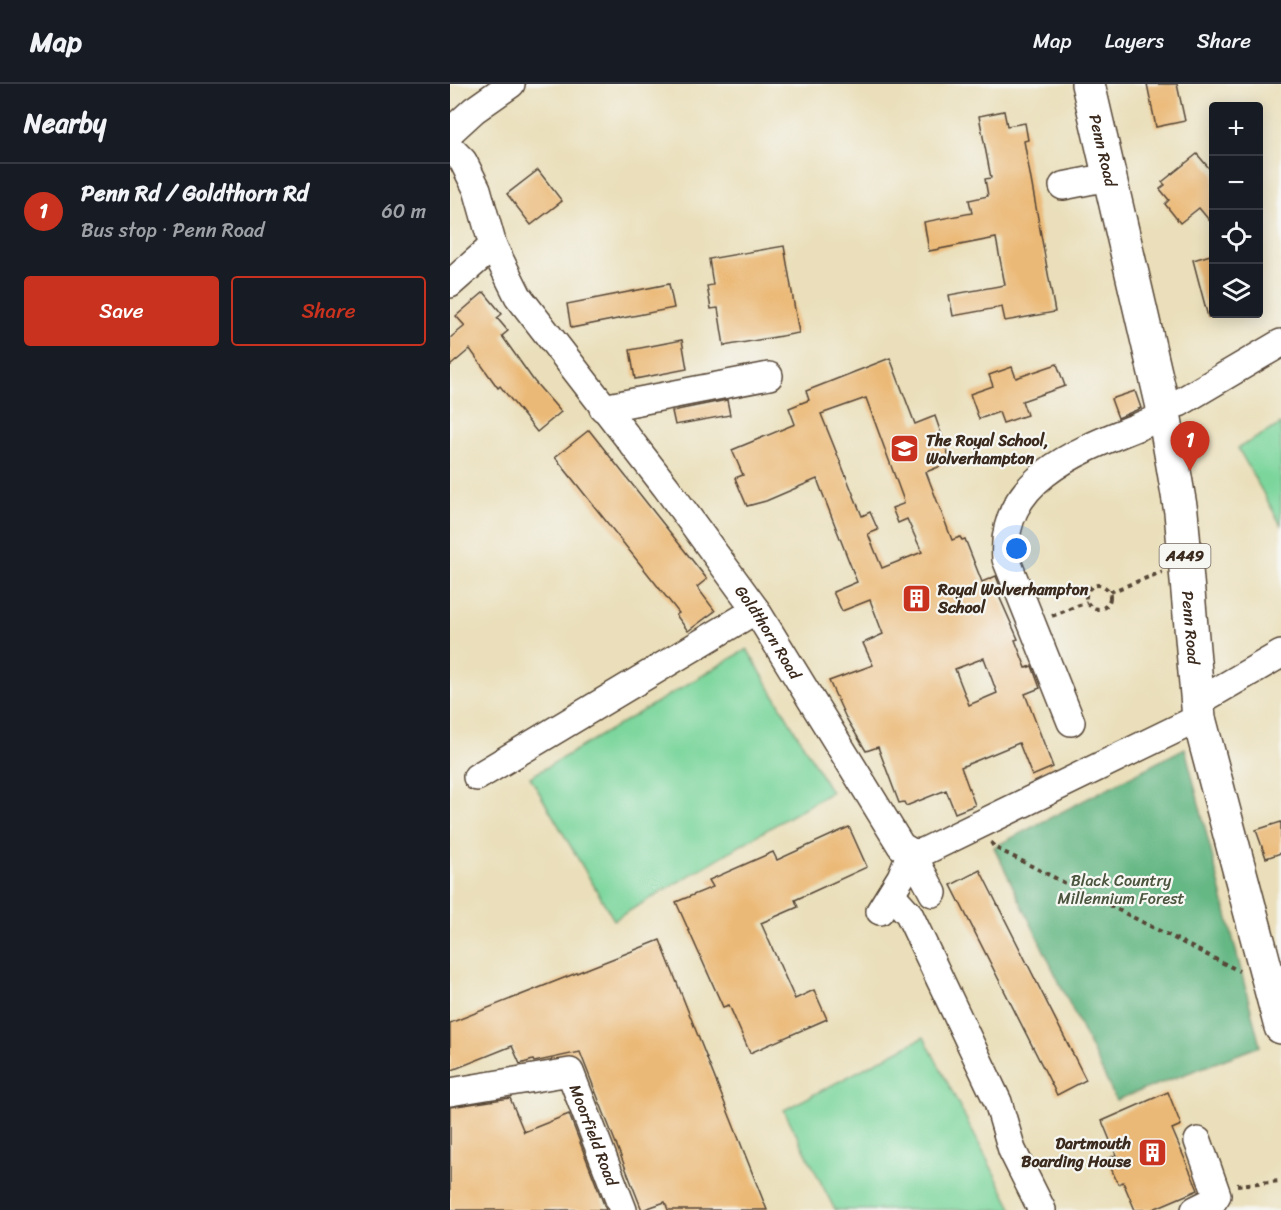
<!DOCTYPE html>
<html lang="en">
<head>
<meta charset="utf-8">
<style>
  body { margin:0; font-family:Sriracha,sans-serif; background:#242831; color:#f1f3f6 }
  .controls { position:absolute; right:18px; top:18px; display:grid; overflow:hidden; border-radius:6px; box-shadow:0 3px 15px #0003 }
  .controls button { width:54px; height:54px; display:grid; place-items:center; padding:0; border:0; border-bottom:2px solid #363941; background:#171b24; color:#f1f3f6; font:30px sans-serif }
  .you { position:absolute; left:567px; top:465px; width:21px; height:21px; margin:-15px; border:4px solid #fff; border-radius:50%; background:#1a73e8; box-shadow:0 0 0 9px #1a73e833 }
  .badge { display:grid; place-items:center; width:39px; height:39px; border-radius:50%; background:#c8321e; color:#fff; font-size:20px; font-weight:700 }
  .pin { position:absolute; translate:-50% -50px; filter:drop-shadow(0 2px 3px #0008) }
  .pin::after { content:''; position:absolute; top:32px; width:21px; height:18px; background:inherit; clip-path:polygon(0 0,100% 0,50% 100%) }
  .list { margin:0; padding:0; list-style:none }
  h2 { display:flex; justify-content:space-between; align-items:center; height:78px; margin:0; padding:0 24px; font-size:26px }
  h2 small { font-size:20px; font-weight:400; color:#9ea1a6 }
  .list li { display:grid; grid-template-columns:39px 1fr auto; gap:18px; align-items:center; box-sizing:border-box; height:96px; padding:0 24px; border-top:2px solid #363941 }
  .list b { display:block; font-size:22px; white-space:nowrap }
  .list p { margin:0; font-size:20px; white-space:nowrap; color:#9ea1a6 }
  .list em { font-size:20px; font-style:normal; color:#9ea1a6 }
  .actions { display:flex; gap:12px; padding:18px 24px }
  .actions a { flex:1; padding:14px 0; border:2px solid #c8321e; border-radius:6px; text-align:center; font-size:21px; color:#c8321e }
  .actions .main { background:#c8321e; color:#fff }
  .icon { flex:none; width:33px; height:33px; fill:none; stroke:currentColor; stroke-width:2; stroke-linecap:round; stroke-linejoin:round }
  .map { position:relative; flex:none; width:831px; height:1126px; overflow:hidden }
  header { display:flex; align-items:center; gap:36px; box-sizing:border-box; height:84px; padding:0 30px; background:#171b24; border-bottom:2px solid #363941 }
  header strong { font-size:28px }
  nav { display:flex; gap:33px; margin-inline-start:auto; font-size:21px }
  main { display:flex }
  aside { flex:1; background:#171b24 }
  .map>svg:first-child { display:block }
  .green { fill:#7cd69c; stroke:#5c805d; stroke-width:1.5 }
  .forest { fill:#65b784; stroke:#507051; stroke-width:1.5 }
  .building { fill:#ebb977; fill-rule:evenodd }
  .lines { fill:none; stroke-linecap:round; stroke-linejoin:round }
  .minor-casing { stroke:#554535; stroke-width:30 }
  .highway-casing { stroke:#554535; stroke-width:36 }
  .path { stroke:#554535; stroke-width:4; stroke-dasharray:4.5 4.5; stroke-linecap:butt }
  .minor { stroke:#fff; stroke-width:27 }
  .highway { stroke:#fff; stroke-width:33 }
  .labels { text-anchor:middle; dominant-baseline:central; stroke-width:4.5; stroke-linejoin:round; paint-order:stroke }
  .shield { fill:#f6f6f2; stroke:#73675e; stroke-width:1.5 }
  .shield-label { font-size:15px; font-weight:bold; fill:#3b2a1e }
  .street-label { font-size:16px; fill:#3b2a1e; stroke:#f6f6f2 }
  .poi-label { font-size:16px; font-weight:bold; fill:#3b2a1e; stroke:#f6f6f2; text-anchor:start }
  .park-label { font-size:16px; fill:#4b553e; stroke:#f6f6f2 }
</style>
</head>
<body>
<header>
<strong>Map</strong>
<nav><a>Map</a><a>Layers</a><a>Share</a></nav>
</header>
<main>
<aside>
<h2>Nearby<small></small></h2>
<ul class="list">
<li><span class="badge">1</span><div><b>Penn Rd / Goldthorn Rd</b><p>Bus stop · Penn Road</p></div><em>60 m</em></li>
</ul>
<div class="actions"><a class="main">Save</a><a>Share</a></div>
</aside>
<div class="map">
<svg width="831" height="1126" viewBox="0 0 831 1126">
  <rect width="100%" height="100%" fill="#f6f6f2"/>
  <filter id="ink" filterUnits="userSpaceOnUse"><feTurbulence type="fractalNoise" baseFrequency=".0167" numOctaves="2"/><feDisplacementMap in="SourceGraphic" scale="12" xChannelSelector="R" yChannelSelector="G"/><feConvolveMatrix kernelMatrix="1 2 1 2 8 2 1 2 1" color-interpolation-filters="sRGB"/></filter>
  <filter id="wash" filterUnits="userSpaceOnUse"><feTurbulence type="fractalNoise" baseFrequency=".008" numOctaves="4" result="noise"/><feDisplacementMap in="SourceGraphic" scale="24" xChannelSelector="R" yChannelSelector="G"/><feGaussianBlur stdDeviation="1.35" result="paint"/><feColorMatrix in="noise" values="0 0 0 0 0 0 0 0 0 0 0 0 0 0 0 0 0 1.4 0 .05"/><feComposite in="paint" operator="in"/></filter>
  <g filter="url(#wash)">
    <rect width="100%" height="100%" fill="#eadfba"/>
    <g class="green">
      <path d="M831,340v101l-43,-77z"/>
      <path d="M297,565l84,143 -217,128 -84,-143z"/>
      <path d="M474,953l89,173h-178l-51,-100z"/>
    </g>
    <path class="forest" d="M735,664l75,298 -144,54 -122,-253z"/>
    <g id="blocks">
      <g class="building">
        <path d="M697,0h30l8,37 -29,6z"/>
        <path d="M554,27l3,15 18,-3 3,17 -4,1 31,171 -50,9 -3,-14 -49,9 -4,-21 56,-10 -9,-47 -67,13 -5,-29 48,-9 -3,-13 19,-4 -3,-17 6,-1 -12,-62z"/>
        <path d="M747,70l17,20v52l-15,-18 -19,15 -15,-19 4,-4 -9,-11 5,-4 -3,-3z"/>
        <path d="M88,86l24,31 -31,24 -24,-31z"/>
        <path d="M334,162l15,87 -75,13 -6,-38 -7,1 -4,-23 6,-1 -4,-26z"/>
        <path d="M764,170v63h-6l-15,-57z"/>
        <path d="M219,200l5,24 -103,20 -4,-24z"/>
        <path d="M34,208l18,22 -5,4 11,13 -6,5 32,45 27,31 -24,20 -37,-46 -2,2 -28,-39 -20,17v-28l15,-12 -9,-10z"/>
        <path d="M232,256l5,29 -52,10 -5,-29z"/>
        <path d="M440,274l25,66 20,-8 16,46 -25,10 26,68 8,-3 2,3 3,-1 17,43 14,-6 7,18 -4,2 19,43 -3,1 11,28 6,-2 8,22 -15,6 28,73 -21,9 -13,-33 -58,24 14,38 -20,8 -9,-23 -40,16 -2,-4 -5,1 -21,-56 -12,4 -20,-33 -17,-37 44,-16 -10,-22 20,-9 -13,-34 -28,11 -9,-19 24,-10 -40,-103 -51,22 -19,5 -12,-28 8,-3 -11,-25 63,-26 -6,-16 20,-8 -3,-9zM416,314l38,103 -1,3 -11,4 6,15 9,-4 15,33 -40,16 -14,-34 10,-4 -8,-18 -8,4 -41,-102zM534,574l13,35 -28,12 -14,-36z"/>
        <path d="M607,280l8,22 -43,15 5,14 -24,8 -4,-11 -20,7 -9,-25 23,-8 -4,-11 23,-8 4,11z"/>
        <path d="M685,307l6,17 -23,10 -7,-19z"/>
        <path d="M277,316l3,15 -55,10 -3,-14z"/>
        <path d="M139,346l118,149 -10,8 18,24 -27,20 -12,-16 3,-2 -124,-156z"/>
        <path d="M831,738v31l-15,5 -10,-28z"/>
        <path d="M399,743l18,40 -72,33 3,7 -37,16 34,76 19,-9 13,29 -77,34 -21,-48 -6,2 -47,-105 37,-15 -4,-7 64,-28 4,8z"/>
        <path d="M530,786l106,210 -29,15 -106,-210z"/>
        <path d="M210,856l107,270h-99l-3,-8 -23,8 -62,-158 -46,10 -1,-2 -13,4 -8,-18 -62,25v-48z"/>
        <path d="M718,1008l13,33 -9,4 26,61 -47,20h-16l-12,-28 -5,2 -11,-25 9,-4 -14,-34z"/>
        <path d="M60,1014l14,34 45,-18 37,96h-156v-103z"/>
      </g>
    </g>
  </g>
  <g filter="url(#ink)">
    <use href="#blocks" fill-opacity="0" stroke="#554535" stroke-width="1.5"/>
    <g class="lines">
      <defs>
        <g id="minor">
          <path d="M0,48l24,-22 37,-26"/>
          <path id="s1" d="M0,64l13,13 14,28 16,57 25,50 148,191 90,123 145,236 10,6 10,1 278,-135"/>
          <path d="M613,102l45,-9"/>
          <path d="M0,200l43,-38"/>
          <path d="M713,323l16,-4 102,-60"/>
          <path d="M153,324l166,-32"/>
          <path d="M748,618l83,-48"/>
          <path d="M621,638l-65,-163c-8,-89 93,-115 158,-143"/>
          <path d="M27,693l279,-167"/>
          <path d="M461,768l22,41"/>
          <path d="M441,810l18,20 89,188 14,48 30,60"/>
          <path d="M430,827l21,-34 10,-25"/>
          <path id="s2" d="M0,1008l120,-20 53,138"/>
          <path d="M745,1126l18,-9 4,-6 -19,-54"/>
        </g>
        <g id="highway">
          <path id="s3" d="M638,0l75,323 18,105 18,206 82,309"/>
        </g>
      </defs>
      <use href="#minor" class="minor-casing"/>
      <use href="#highway" class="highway-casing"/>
      <g class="path">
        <circle cx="648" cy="513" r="12"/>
        <path d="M660,508l52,-20"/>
        <path d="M602,532l35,-14"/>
        <path d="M541,758l3,5 245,124"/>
        <path d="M787,1101l44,-4"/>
      </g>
      <use href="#minor" class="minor"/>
      <use href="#highway" class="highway"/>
    </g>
  </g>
  <defs>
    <symbol id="school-square" viewBox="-11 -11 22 22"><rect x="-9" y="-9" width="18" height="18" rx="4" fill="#c8321e" stroke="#f6f6f2"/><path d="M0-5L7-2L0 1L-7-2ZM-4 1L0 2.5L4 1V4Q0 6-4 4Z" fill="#fff"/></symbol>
    <symbol id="building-square" viewBox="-11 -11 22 22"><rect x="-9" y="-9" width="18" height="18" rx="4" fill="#c8321e" stroke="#f6f6f2"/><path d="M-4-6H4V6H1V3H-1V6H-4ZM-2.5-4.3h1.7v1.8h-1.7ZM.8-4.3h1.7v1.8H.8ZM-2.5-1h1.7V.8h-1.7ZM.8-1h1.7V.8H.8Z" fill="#fff"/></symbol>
  </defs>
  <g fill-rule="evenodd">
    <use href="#school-square" x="438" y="348" width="33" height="33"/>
    <use href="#building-square" x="450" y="498" width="33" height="33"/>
    <use href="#building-square" x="686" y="1052" width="33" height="33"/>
  </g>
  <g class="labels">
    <rect class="shield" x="709.5" y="460" width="51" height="24" rx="4.5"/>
    <g class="shield-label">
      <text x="735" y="472">A449</text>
    </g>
    <g class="street-label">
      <text stroke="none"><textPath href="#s3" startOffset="68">Penn Road</textPath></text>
      <text stroke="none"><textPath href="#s3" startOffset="554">Penn Road</textPath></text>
      <text stroke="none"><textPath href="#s1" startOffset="584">Goldthorn Road</textPath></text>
      <text stroke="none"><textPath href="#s2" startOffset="189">Moorfield Road</textPath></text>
    </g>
    <g class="poi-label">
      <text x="476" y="356">The Royal School,<tspan x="476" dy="18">Wolverhampton</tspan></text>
      <text x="488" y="505">Royal Wolverhampton<tspan x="488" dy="18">School</tspan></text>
      <text x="681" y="1059" text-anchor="end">Dartmouth<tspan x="681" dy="18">Boarding House</tspan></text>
    </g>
    <g class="park-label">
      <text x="671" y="796">Black Country<tspan x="671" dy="18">Millennium Forest</tspan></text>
    </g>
  </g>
</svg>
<div class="controls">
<button>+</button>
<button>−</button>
<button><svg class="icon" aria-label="locate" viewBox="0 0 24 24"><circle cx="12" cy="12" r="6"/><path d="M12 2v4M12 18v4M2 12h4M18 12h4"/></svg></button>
<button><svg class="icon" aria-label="layers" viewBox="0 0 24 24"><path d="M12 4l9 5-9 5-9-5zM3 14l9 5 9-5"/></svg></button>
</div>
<div class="you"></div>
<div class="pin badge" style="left:740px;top:387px">1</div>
</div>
</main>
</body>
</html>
